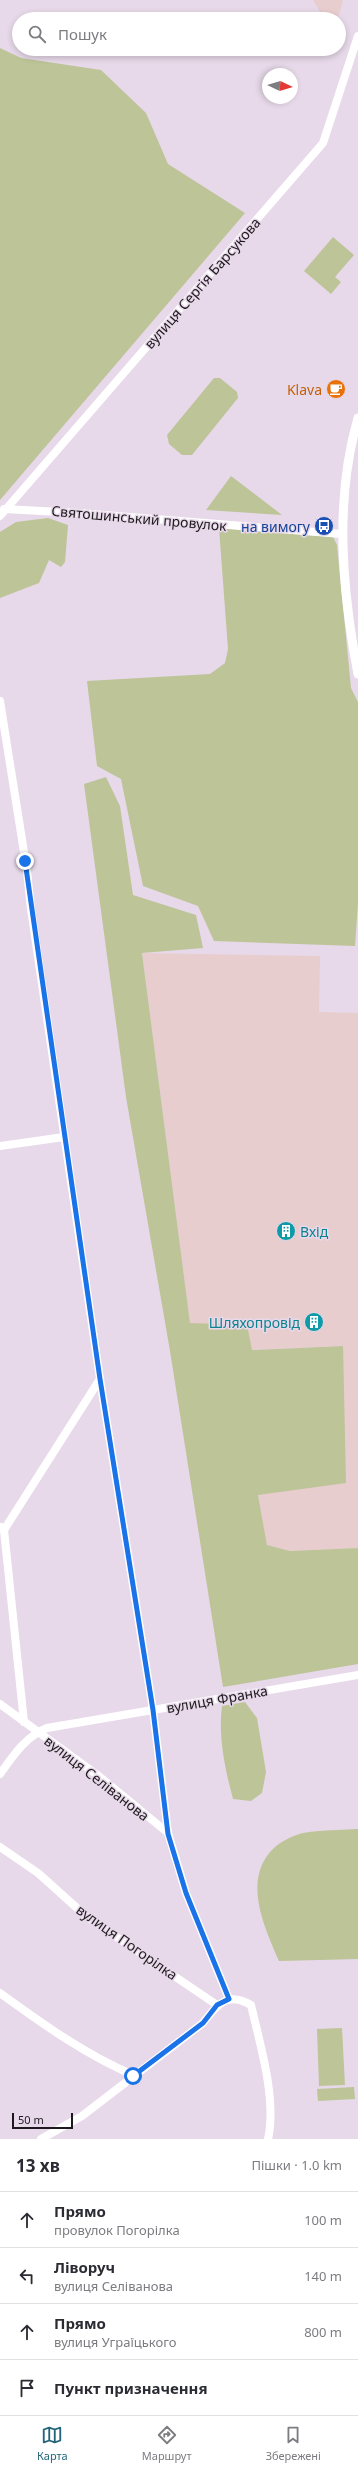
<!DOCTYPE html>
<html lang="uk">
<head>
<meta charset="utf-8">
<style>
  body { margin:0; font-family:"Noto Sans",sans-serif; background:#f2f2f3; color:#2b2b33 }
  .compass { position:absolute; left:262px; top:68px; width:36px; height:36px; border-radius:50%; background:#fff; box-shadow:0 2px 6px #0003; rotate:94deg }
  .scale { position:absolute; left:12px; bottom:10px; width:61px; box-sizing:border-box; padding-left:4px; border:2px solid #1e191e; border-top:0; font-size:11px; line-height:14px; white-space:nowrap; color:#1e191e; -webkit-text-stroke:3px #e7d9e9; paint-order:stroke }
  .stop { position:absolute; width:12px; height:12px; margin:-9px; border:3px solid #1a73e8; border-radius:50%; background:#fff }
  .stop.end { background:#1a73e8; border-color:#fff; box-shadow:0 1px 4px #0008 }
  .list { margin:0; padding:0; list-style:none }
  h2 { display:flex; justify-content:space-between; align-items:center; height:52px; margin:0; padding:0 16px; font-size:17px }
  h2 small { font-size:13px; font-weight:400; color:#7c7c81 }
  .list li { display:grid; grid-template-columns:26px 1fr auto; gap:12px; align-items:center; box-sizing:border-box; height:56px; padding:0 16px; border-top:1px solid #e1e1e2 }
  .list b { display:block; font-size:15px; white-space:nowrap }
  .list p { margin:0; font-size:13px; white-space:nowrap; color:#7c7c81 }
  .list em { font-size:13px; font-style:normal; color:#7c7c81 }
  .icon { flex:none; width:22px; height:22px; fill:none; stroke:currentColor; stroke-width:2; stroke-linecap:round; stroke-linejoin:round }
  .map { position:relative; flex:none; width:358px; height:2139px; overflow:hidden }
  .search { position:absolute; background:#fff; box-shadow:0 2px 6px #0003; left:12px; right:12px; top:12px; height:44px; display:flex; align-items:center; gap:10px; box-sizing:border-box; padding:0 14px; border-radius:22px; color:#7c7c81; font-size:15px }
  .sheet { height:276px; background:#fff }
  nav { display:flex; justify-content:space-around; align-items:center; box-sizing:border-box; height:56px; border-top:1px solid #e1e1e2; background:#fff; font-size:11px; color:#7c7c81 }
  nav a { display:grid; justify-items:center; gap:2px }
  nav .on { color:#226478 }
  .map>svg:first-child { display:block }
  .industrial { fill:#e8cdcf }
  .green { fill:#bdc497 }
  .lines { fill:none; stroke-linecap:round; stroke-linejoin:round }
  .minor { stroke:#fff; stroke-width:8 }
  .tertiary { stroke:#fff; stroke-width:9 }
  .route { stroke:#1a73e8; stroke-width:5 }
  .labels { text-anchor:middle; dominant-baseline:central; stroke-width:3; stroke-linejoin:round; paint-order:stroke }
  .street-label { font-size:14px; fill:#1e191e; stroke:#e7d9e9 }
  .food-label { font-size:14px; fill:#c56008; stroke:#e7d9e9; text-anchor:end }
  .transit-label { font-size:14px; fill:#164399; stroke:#e7d9e9; text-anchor:end }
  .culture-label { font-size:14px; fill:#0d838f; stroke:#e7d9e9; text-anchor:start }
</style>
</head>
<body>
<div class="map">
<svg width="358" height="2139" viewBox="0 0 358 2139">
  <rect width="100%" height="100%" fill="#e7d9e9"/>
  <g class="industrial">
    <path d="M313,0h30l-4,15 -8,4h-7z"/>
    <path d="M142,953l178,3 -1,56 39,1v535l-68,3 -23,-6 -9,-50 84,-149 -91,4 -4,-25 -57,-1z"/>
  </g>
  <g class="green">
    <path d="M0,48l21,10 80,12 45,43 22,51 77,49 -245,287z"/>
    <path d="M333,237l21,18 -19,22 6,5 -10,12 -27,-23z"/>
    <path d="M214,378h6l17,14 1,6 -46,57h-10l-13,-11 -2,-9z"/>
    <path d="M231,476l51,39 -76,-5z"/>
    <path d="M48,518l20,7 -3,37 -4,5 -12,-7 -10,23 -39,15v-66l16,-10z"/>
    <path d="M219,528l114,9 4,8 14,143 7,14v201l-3,43 -141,-5 -16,-35 -55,-20 -22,-107 -24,-13 -10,-85 123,-7 15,-11 3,-14z"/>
    <path d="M106,777l14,29 13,89 63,20 7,33 -61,5 48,370 57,2 5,25 91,-4 3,137 -88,12 9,50 23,6 68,-3v116l-135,23 -53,-336 -44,-254 -42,-313z"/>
    <path d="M245,1702l12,16 9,54 -4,21 -11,8 -18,-2c-8,-30 -15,-62 -11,-93z"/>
    <path d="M358,1829v130l-79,2c-15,-35 -38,-83 -4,-114 7,-6 19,-12 28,-14 17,-3 37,-3 55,-4z"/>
    <path d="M342,2028l3,57 -26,1 -2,-57z"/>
    <path d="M354,2087l1,12 -37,2 -1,-12z"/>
  </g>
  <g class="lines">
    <g class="minor">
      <path d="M4,509l75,4 263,21"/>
      <path d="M0,516l323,-373 35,-107"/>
      <path d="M0,701l27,170 4,38 69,470 53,331 15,123"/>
      <path d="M0,1146l64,-9"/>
      <path d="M1,1527l3,3 96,-151"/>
      <path d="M4,1530l20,192"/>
      <path d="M0,1704l100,73 68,56 18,60 43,106"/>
      <path d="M0,1774c13,-18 26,-38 47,-46l311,-53"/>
      <path d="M0,1847l38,26 49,44 130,88"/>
      <path d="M0,1993c43,31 84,61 133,82"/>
      <path d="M41,2139l41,-23 121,-93c15,-19 24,-32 48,-18 9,39 26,95 17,134"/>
    </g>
    <path class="tertiary" d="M358,418c-24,83 -16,172 0,256"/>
  </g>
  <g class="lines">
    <path class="route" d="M25,861l75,518 53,331 15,124 18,59 43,106 -12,6 -14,18 -70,53"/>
  </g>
  <defs>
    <symbol id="cafe-disc" viewBox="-11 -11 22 22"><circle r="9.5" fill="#e8710a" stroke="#e7d9e9"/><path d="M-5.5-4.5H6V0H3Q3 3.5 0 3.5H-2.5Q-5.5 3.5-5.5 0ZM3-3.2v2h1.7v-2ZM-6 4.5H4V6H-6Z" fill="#fff"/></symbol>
    <symbol id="bus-disc" viewBox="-11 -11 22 22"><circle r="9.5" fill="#1a4fb4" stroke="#e7d9e9"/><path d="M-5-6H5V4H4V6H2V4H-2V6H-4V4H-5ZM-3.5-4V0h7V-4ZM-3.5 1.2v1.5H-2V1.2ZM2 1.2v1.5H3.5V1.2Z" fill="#fff"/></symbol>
    <symbol id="building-disc" viewBox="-11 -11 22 22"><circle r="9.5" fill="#0f9aa8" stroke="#e7d9e9"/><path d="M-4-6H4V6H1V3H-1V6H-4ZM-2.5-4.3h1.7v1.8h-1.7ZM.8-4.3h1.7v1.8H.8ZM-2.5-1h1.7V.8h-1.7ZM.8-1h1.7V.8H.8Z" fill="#fff"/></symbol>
  </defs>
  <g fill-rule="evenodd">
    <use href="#cafe-disc" x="325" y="378" width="22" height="22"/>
    <use href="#bus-disc" x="313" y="515" width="22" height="22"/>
    <use href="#building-disc" x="275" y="1220" width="22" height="22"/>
    <use href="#building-disc" x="303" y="1311" width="22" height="22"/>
  </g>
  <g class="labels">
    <g class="street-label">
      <text transform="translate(202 283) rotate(-49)">вулиця Сергія Барсукова</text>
      <text transform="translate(139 518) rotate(5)">Святошинський провулок</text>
      <text transform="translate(217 1699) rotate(-10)">вулиця Франка</text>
      <text transform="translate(97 1778) rotate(38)">вулиця Селіванова</text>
      <text transform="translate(127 1942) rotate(35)">вулиця Погорілка</text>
    </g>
    <g class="food-label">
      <text x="322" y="389">Klava</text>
    </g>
    <g class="transit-label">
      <text x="310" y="526">на вимогу</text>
    </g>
    <g class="culture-label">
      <text x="300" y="1231">Вхід</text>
      <text x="300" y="1322" text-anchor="end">Шляхопровід</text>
    </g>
  </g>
</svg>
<svg class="compass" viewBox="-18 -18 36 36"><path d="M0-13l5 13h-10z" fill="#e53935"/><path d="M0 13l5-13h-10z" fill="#7c7c81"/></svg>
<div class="scale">50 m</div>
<div class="stop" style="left:133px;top:2076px"></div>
<div class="stop end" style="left:25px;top:861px"></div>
<div class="search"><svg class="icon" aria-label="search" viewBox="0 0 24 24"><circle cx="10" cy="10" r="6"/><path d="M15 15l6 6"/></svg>Пошук</div>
</div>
<section class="sheet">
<h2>13 хв<small>Пішки · 1.0 km</small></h2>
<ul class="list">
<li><svg class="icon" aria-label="ahead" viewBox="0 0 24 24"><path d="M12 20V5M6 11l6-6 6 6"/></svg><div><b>Прямо</b><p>провулок Погорілка</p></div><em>100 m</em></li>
<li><svg class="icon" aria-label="left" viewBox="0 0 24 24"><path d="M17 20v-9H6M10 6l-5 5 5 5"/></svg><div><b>Ліворуч</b><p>вулиця Селіванова</p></div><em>140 m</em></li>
<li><svg class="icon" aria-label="ahead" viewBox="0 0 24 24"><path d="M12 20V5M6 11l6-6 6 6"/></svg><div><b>Прямо</b><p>вулиця Уграїцького</p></div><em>800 m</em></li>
<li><svg class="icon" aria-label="arrive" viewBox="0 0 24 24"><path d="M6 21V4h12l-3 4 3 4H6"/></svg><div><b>Пункт призначення</b></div></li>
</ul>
</section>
<nav>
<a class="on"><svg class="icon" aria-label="map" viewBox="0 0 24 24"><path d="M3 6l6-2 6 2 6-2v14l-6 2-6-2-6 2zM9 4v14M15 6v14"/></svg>Карта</a>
<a><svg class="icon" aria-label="directions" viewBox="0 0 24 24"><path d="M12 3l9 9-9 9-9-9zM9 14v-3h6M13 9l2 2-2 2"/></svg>Маршрут</a>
<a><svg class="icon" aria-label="saved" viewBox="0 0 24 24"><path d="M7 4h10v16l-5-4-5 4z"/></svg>Збережені</a>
</nav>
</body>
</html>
